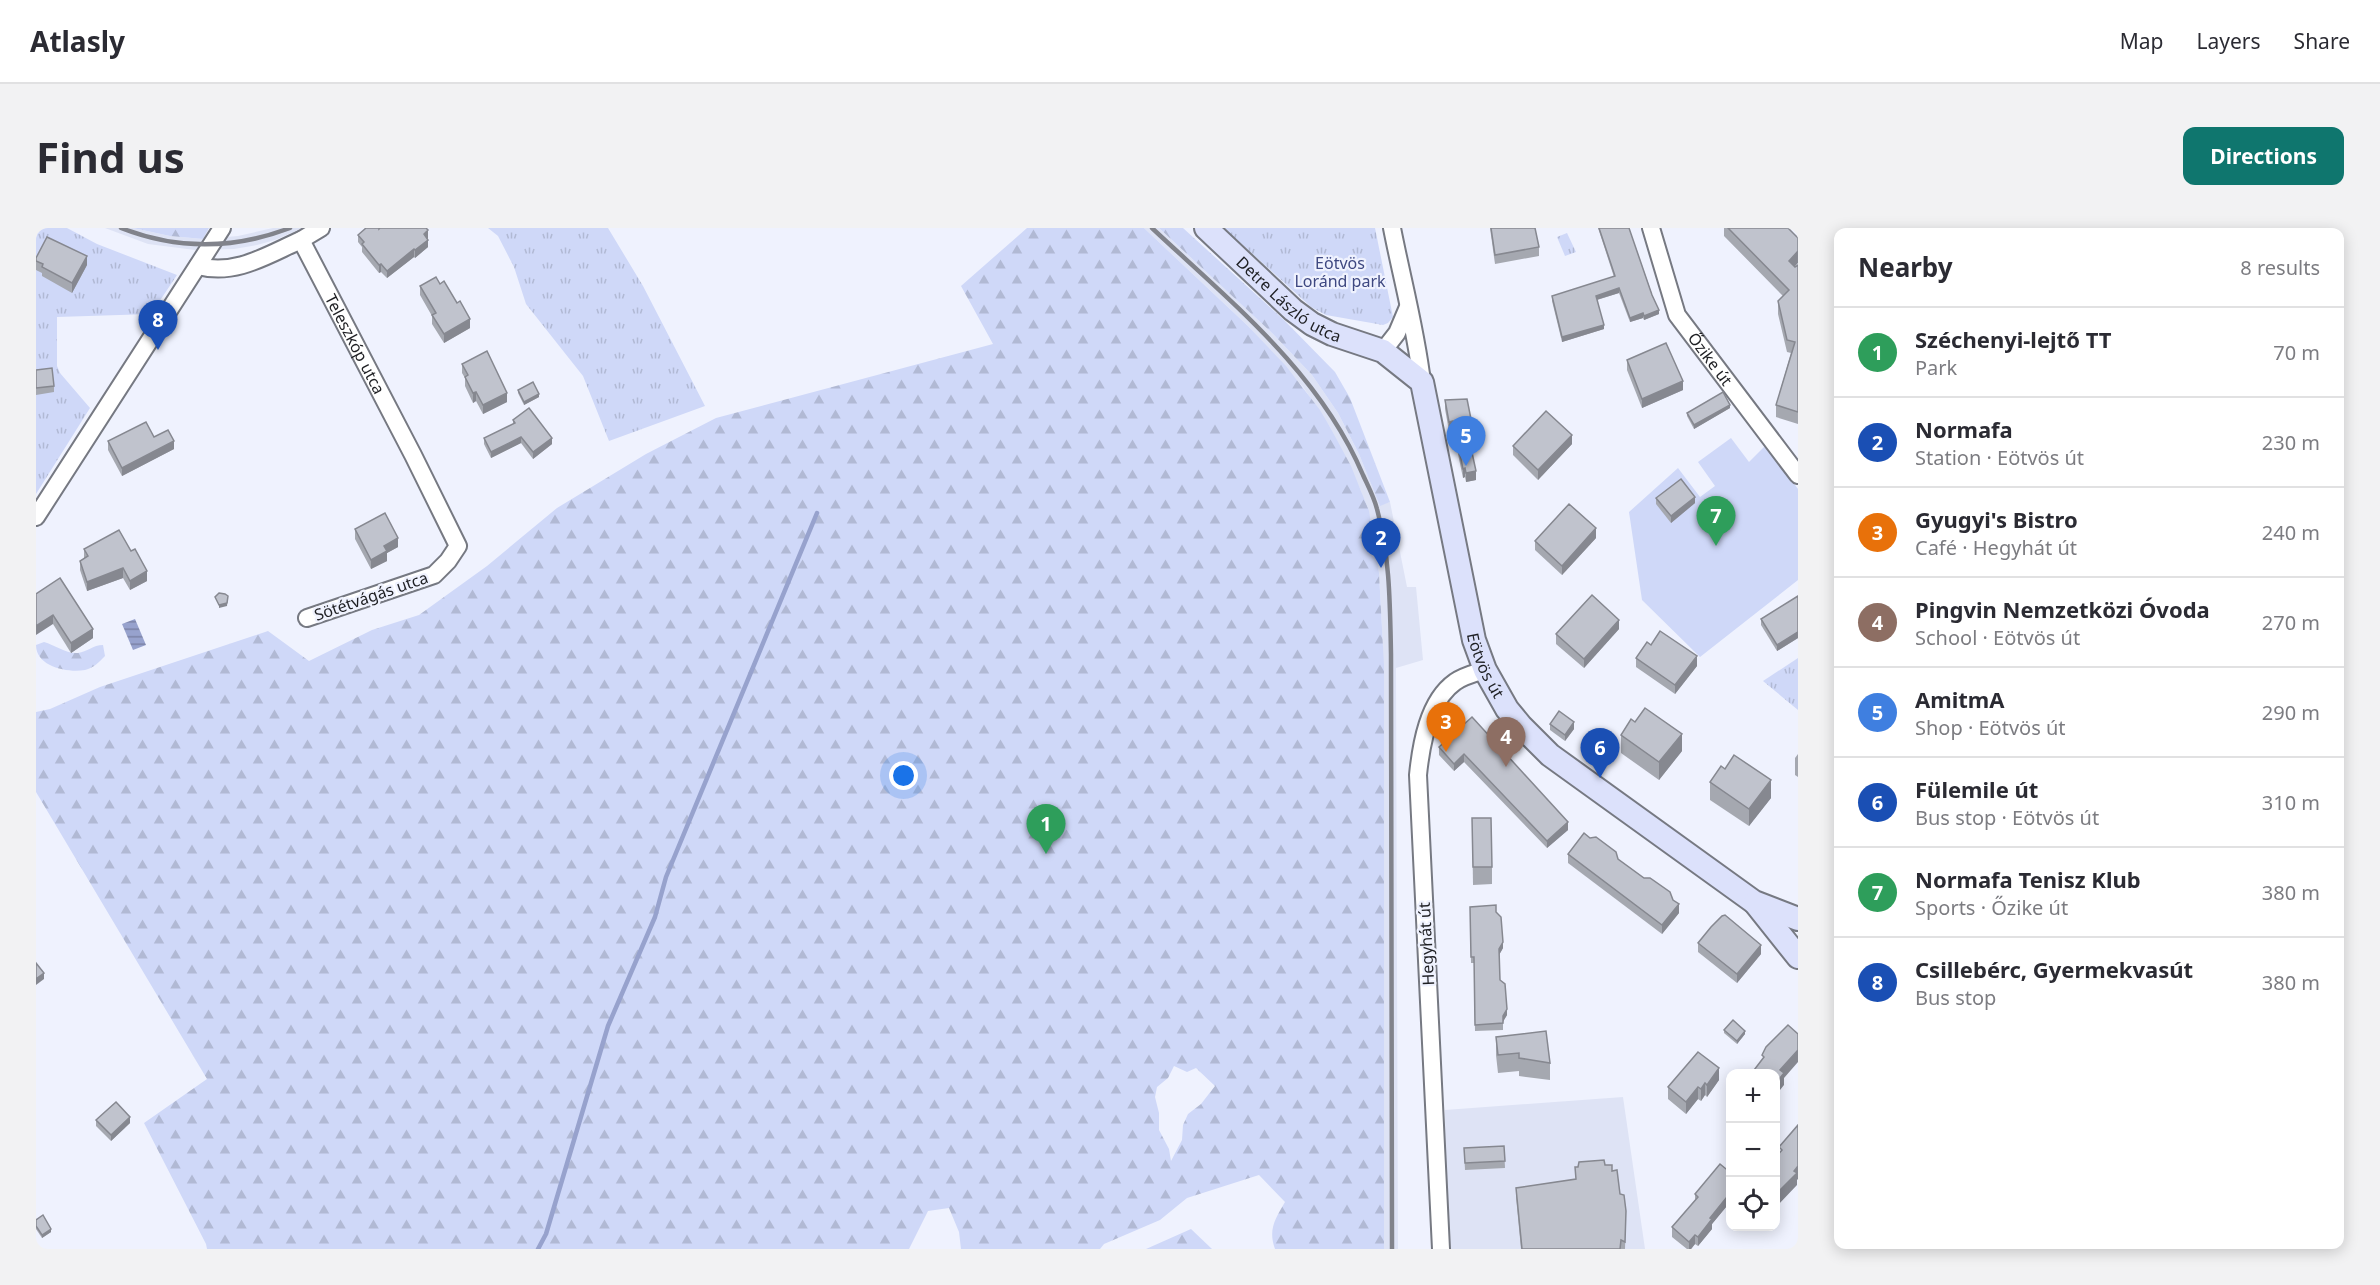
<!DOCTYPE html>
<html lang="en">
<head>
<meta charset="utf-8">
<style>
  body { margin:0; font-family:"Noto Sans",sans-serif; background:#f2f2f3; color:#2b2b33 }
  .controls { position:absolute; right:18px; bottom:18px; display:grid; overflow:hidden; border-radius:12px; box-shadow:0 3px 15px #0003 }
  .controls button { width:54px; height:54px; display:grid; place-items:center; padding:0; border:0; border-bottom:2px solid #e1e1e2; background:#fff; color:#2b2b33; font:30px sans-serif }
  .you { position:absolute; left:868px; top:548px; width:21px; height:21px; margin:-15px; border:4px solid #fff; border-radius:50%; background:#1a73e8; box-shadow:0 0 0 9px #1a73e833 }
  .badge { display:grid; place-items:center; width:39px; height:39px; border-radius:50%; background:#0f766e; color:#fff; font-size:20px; font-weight:700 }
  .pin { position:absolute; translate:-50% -50px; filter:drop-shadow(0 2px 3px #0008) }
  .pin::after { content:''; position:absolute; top:32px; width:21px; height:18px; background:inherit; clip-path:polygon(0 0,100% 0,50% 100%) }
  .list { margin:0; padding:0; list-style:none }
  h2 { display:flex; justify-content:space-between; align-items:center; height:78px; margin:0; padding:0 24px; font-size:26px }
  h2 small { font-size:20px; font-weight:400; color:#7c7c81 }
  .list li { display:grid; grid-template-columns:39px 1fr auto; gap:18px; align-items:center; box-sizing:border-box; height:90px; padding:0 24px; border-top:2px solid #e1e1e2 }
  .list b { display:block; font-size:22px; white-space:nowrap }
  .list p { margin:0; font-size:20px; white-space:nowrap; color:#7c7c81 }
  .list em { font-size:20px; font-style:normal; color:#7c7c81 }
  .icon { flex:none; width:33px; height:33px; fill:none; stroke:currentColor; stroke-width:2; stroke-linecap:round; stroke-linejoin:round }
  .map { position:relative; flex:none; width:1762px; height:1021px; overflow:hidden; border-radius:12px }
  header { display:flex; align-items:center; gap:36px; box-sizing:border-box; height:84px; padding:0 30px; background:#fff; border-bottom:2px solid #e1e1e2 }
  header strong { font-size:28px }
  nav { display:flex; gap:33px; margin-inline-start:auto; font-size:21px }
  .intro { display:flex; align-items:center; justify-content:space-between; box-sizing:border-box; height:144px; padding:0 36px }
  h1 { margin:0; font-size:42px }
  .button { padding:15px 27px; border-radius:12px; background:#0f766e; color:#fff; font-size:21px; font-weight:700 }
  main { display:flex; gap:36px; padding:0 36px }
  aside { flex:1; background:#fff; border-radius:12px; box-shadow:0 3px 15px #0003 }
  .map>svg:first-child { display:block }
  .built { fill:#dee3f5 }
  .grass { fill:url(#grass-tufts) }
  .forest { fill:url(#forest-firs); fill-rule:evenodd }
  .pitch { fill:#cfd8f8 }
  .water { fill:url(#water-rules) }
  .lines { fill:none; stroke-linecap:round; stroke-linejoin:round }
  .stream { stroke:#97a2cd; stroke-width:4.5 }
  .street-casing { stroke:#767982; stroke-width:20 }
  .secondary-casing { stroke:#767982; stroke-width:26 }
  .street { stroke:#fff; stroke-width:16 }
  .secondary { stroke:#dce1fb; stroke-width:22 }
  .rail { stroke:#81838b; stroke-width:4.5 }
  .wall { fill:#a5a8b0 }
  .shaded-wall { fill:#868890 }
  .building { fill:#c0c3cd; stroke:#868890; stroke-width:1.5 }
  .labels { text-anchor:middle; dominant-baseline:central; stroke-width:4.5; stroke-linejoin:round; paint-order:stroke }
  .park-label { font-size:16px; fill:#3e4881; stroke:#eff2fe }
  .street-label { font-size:16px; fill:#1e1f23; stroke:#eff2fe }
</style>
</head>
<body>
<header>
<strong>Atlasly</strong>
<nav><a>Map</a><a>Layers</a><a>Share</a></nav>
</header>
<div class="intro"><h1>Find us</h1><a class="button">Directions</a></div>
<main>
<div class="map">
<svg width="1762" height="1021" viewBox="0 0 1762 1021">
  <defs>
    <pattern id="grass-tufts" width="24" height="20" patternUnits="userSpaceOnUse" patternTransform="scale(1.5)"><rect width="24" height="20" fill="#cfd8f8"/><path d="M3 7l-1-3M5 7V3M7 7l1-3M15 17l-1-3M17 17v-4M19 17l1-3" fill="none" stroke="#b1b9d4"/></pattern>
    <pattern id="forest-firs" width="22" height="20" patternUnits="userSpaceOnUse" patternTransform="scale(1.5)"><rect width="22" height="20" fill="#cfd8f8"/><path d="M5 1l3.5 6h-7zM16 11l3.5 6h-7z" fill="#b1b9d4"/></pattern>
    <pattern id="water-rules" width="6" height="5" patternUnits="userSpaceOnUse" patternTransform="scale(1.5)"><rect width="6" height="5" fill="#97a2cd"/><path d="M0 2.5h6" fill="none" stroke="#7b83a6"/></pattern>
  </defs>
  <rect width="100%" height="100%" fill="#eff2fe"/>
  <g class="built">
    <path d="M69,0h28l37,8 33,3 35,-3 35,-8h30l-28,12 -18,5 -23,4 -39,1 -47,-6z"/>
    <path d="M1108,0h15l114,106 39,41 26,38 21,41 21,51 10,-3 17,85h9l7,73 -27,8 2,581h-14l-1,-601 -4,-75 -18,-82 -31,-64 -27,-40 -55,-61z"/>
    <path d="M1587,869l22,152h-199l-1,-139z"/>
  </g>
  <g class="grass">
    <path d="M0,0h31l30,16 80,31 -26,39 -94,3v49l3,7 30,35 -54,86z"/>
    <path d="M452,0h120l35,58 62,120 -96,35 -26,-65 -57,-72 -12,-37 -16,-31z"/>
    <path d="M1188,0h151l18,89 -5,6 -5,2 -57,-10 -15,-8z"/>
    <path d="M1531,5l9,19 -11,4 -8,-19z"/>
    <path d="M1762,430v52l-35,-29z"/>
  </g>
  <g class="forest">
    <path d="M97,0h76l-6,11 -33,-3z"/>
    <path d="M991,0h117l104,98 38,40 34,44 10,17 21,39 18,45 10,62 5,92v584h-109c-7,-19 0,-30 10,-47l-26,-27 -72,23 -27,22 -56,24 -4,5h-139l-2,-17 -10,-24 -21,3 -19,38h-702l-1,-5 -62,-121 63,-44 -171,-287v-80l14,-3 50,-22 168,-56 41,30 63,-31 47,-15 68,-49 70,-58 89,-54 70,-36 277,-74 -32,-58zM1138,838l13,6 9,-4 19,18 -14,18 -13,10 -5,11 -1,15 -11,21 -2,-12 -10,-19v-17l-4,-16 2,-10 11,-9z"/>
    <path d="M1123,0h24l101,92 51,52 15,26 40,104 -10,4 -21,-52 -21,-41 -26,-38 -39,-41z"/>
    <path d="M8,414c11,3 22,12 34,11 9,-1 15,-8 25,-8l2,11c-6,6 -11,12 -20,14 -17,3 -49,-3 -49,-25z"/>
    <path d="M1155,1001l21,20h-66z"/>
  </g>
  <path class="pitch" d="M1695,210l18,24 17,-17 32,44v91l-98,77 -58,-57 -13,-88 49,-44 22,29 15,-11 -17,-24z"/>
  <path class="water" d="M99,391l11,26 -13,5 -11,-26z"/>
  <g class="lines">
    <path class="stream" d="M502,1021l8,-15 62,-208 47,-109 11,-40 151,-364"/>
    <defs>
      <g id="street">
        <path d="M1356,0c10,51 24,102 30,154"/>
        <path id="s1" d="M1615,0l26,87 121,160"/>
        <path d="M265,12l20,-12"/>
        <path id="s2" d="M162,38c38,10 69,-11 103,-26l112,215 45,91 -10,15 -14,14 -127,43"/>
        <path d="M1347,123l14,-18 11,-26"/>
        <path d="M0,289l186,-289"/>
        <path d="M1405,1021l-23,-474c3,-30 10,-74 37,-93 8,-6 20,-9 30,-12"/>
      </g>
      <g id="secondary">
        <path id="s3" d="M1170,0l87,82 19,14 20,10 51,17 39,31 52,258 11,30 22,39 14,17 29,29 204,147 44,17"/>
        <path d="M1719,675l43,54"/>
      </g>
    </defs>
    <use href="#street" class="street-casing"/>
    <use href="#secondary" class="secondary-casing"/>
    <use href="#street" class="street"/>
    <use href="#secondary" class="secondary"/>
    <g class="rail">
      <path d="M85,0c56,22 114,21 169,0"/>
      <path d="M1116,0c79,74 168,145 211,247 5,11 11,22 14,34 13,47 13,96 14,145l1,595"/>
    </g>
  </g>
  <g class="wall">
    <path d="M1454,0h45l4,19v9l-44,8z"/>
    <path d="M1562,0h31l30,86 -15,6 -1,-2 -13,4 -11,-29 -22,7 7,29 -42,13 -10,-41v-5l62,-19z"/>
    <path d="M1688,0h64l7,39 3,-2v159l-22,-7v-12l15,-52 -4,-1 -9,-38v-13l5,-5 -59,-60z"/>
    <path d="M343,1l49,9 -1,1 1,8 -13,11 -1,-1 -27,21 -6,-6 -2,1 -17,-21v-5l-4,-5v-7z"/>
    <path d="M0,30l51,7 -15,28 -30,-17v-3l-6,-3z"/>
    <path d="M384,58l50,42 -26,15 -12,-19v-8l-12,-21z"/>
    <path d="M1591,132l56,30 -41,18 -15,-38z"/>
    <path d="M426,136l45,38 -24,12 -7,-13 -3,2 -8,-17v-8l-3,-5z"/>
    <path d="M0,142l18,16v6l-18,3z"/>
    <path d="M482,162l21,7 -15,8 -6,-12z"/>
    <path d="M1409,172l27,33 -4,1 8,46 -10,2 -1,-5 -2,1 -10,-48 -4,1 -4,-22z"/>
    <path d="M1694,180l-36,21 -7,-13v-3z"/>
    <path d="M477,192l39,24 -19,15 -12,-16 -30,15 -7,-14v-6l29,-14z"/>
    <path d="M118,209l20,12 -52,27 -14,-26v-9z"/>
    <path d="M1536,216l-34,36 -25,-25v-9z"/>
    <path d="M1620,270l39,5 -24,20 -15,-19z"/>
    <path d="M319,301l43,18 -11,6v8l-16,8 -16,-30z"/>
    <path d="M1560,310l-34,37 -27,-25v-9z"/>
    <path d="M48,321l63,32 -17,9 -7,-12 -36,13 -7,-21v-9l4,-2z"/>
    <path d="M0,366l57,44 -22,15 -18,-29z"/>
    <path d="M1762,368v42l-21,13 -16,-26v-6z"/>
    <path d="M1583,401l-35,39 -28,-24v-10z"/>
    <path d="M1615,417l46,21 -22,28 -39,-27v-9z"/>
    <path d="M1436,489l96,113 -21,18 -83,-86 -10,9 -15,-16v-8z"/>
    <path d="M1514,496l24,5 -9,12 -15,-11z"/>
    <path d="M1585,507l61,16 -23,29 -38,-27z"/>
    <path d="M1762,526v23l-3,-2v-17z"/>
    <path d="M1674,554l61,16 -22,28 -39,-26z"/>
    <path d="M1436,590l20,49v17l-19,1z"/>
    <path d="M1532,626l50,5 61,54 -17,21 -94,-71z"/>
    <path d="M1434,679l26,5 7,36 -4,7 1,25 7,35 -4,6v9l-28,1 -1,-68h-3z"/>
    <path d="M1662,715l63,11 -24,29 -39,-31z"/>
    <path d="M1688,802l21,4 -8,10 -13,-11z"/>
    <path d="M1460,809l54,26v17l-31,-4v-5l-21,2 -2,-18z"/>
    <path d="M1683,852l-12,17 -2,-2 -4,6 -3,-2 -12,15 -18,-15v-12z"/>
    <path d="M60,892l34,3 -19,18 -15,-15z"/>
    <path d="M1468,918l1,22 -40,2 -1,-22z"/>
    <path d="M1569,937l7,6 14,40 -1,38h-104l-5,-52v-9l60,-9 -1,-12z"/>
    <path d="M1695,945v28l-19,23v5l-14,17 -3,-2 -4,5h-4l-15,-12v-10l23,-26v-7z"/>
    <path d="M0,992l15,12 -9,6 -6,-9z"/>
  </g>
  <g class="shaded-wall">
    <path d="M392,2v8l-4,4v-8z"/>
    <path d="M392,12v7l-13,11v-8z"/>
    <path d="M378,21v8l-27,21v-7z"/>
    <path d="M1762,23v12l-9,10v-12z"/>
    <path d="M51,28v9l-15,28v-10z"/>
    <path d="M345,36v8l-2,1v-8z"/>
    <path d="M1583,60v5l-23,7v-4z"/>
    <path d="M1623,82v4l-15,6v-4z"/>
    <path d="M1607,85v5l-13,4v-4z"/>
    <path d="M434,91v9l-26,15v-9z"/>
    <path d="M1568,97v4l-42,13v-5z"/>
    <path d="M1647,153v9l-41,18v-9z"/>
    <path d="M440,164v9l-3,2v-10z"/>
    <path d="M471,165v9l-24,12v-9z"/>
    <path d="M503,166v3l-15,8v-3z"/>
    <path d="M1694,177v3l-36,21v-4z"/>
    <path d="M1417,193v9l-4,1v-9z"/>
    <path d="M1436,196v9l-6,1v-9z"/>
    <path d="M1536,207v9l-34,36v-10z"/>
    <path d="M485,209v6l-30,15v-6z"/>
    <path d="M516,210v6l-19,15v-7z"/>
    <path d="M138,213v8l-52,27v-8z"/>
    <path d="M1429,240v9l-2,1v-9z"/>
    <path d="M1440,243v9l-10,2v-9z"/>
    <path d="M1659,269v6l-24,20v-7z"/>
    <path d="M1560,300v10l-34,37v-9z"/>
    <path d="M362,310v9l-11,6v8l-16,8v-9l13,-14z"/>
    <path d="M87,340v10l-36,13v-9z"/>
    <path d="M111,343v10l-17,9v-9z"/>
    <path d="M192,368l-1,10 -8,2v-3z"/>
    <path d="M17,387v9l-17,11v-9z"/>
    <path d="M1583,392v9l-35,39v-9z"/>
    <path d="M57,401v9l-22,15v-10z"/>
    <path d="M1762,404v6l-21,13v-6z"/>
    <path d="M1661,428v10l-22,28v-9z"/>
    <path d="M1538,494v7l-9,12v-6z"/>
    <path d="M1646,506v17l-23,29v-18z"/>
    <path d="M1428,526v8l-10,9v-7z"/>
    <path d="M1735,552v18l-22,28v-17z"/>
    <path d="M1532,594v8l-21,18v-7z"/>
    <path d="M1643,676v9l-17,21v-9z"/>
    <path d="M1467,714v6l-4,7v-6z"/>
    <path d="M1725,717v9l-24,29v-9z"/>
    <path d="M8,745v6l-8,6v-6z"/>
    <path d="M1471,781v6l-4,7v-6z"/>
    <path d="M1709,803v3l-8,10v-3z"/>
    <path d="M1762,822v12l-14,16v7l-8,10v-12l4,-13z"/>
    <path d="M1683,840v12l-12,17v-12z"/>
    <path d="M1669,855v12l-4,6v-12z"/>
    <path d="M1662,859v12l-12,15v-12z"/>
    <path d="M94,889v6l-19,18v-6z"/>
    <path d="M1762,938v13l-1,1v5l-21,22v-13z"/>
    <path d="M1695,964v9l-19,23v5l-14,17v-9l12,-19z"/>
    <path d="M15,1001v3l-9,6v-3z"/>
    <path d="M1659,1007v9l-4,5h-2v-7z"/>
  </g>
  <g class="building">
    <path d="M330,0h13v1l1,-1h46l2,2 -4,4 4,6 -13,10 -1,-1 -27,22 -6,-7 -2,1 -17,-21 2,-2 -6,-7z"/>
    <path d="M1455,0h44l4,19 -44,8z"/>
    <path d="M1563,0h30l23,67 7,15 -15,6 -1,-3 -13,5 -11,-30 -23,8 8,29 -42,12 -10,-41 63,-20z"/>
    <path d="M1692,0h60l10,10v13l-9,10 6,6 3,-2v147l-22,-7 19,-63 -8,-2 -9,-39 11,-11z"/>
    <path d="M11,9l40,19 -15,27 -30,-16 1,-3 -7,-3v-3z"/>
    <path d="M400,49l4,7 4,-3 13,22 3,-2 10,18 -26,15 -12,-19 4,-2 -16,-27z"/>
    <path d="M1630,115l17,38 -41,18 -15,-39z"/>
    <path d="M451,123l20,42 -24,12 -7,-13 -3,1 -8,-16 3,-2 -6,-11z"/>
    <path d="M16,140l2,18 -18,2v-18z"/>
    <path d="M497,154l6,12 -15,8 -6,-12z"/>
    <path d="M1687,164l7,13 -36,20 -7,-12z"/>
    <path d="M1431,171l5,25 -6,1 10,46 -10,2 -1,-5 -2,1 -10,-48 -4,1 -4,-22z"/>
    <path d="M493,180l23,30 -19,14 -12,-15 -30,15 -7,-14 31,-15 -2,-3z"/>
    <path d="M1510,183l26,24 -34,35 -25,-24z"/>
    <path d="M110,194l8,15 14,-7 6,11 -52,27 -14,-27z"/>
    <path d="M1645,251l14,18 -24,19 -15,-18z"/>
    <path d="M1533,276l27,24 -34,38 -27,-25z"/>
    <path d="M349,285l13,25 -14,8 3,5 -16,9 -16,-31z"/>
    <path d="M83,302l12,21 4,-2 12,22 -17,10 -7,-13 -36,14 -7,-21 8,-5 -4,-7z"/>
    <path d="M24,350l33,51 -22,14 -18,-28 -17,11v-32z"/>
    <path d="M183,365l6,1 3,2 -1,7 -8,2 -4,-8z"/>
    <path d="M1556,367l27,25 -35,39 -28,-25z"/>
    <path d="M1762,368v36l-21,13 -16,-26z"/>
    <path d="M1624,403l37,25 -22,29 -39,-27 11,-16 4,3z"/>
    <path d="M1609,480l37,26 -23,28 -38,-27 10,-16 4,3z"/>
    <path d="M1523,483l15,11 -9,13 -15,-11z"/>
    <path d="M1436,489l96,105 -21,19 -83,-87 -10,10 -15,-17z"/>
    <path d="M1698,527l37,25 -22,29 -39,-27 11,-16 4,3z"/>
    <path d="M1436,590h19l1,49h-19z"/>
    <path d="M1548,605l6,5 6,-1 20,15 2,7 26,19h6l20,14 3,8 6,4 -17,21 -94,-71z"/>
    <path d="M1460,677v7l5,5 2,25 -4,7 1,31 5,4 2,25 -4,7v7l-28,2 -1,-68h-3l-1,-50z"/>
    <path d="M1689,687l36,30 -24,29 -39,-31 13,-16 11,-11z"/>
    <path d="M0,735l8,10 -8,6z"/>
    <path d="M1697,792l12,11 -8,10 -13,-11z"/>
    <path d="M1752,797l10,9v16l-18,20 4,3 -8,10v-9h-25l13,-17 -2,-2 4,-8z"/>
    <path d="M1510,803l4,32 -31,-5v-5l-21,2 -2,-18z"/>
    <path d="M1662,824l21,16 -12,17 -2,-2 -4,6 -3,-2 -12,15 -18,-15z"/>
    <path d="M80,874l14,15 -19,18 -15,-15z"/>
    <path d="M1762,897v41l-4,5 3,2 -21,21v-37l6,-7 -3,-3z"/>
    <path d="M1468,918l1,15 -40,2 -1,-15z"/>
    <path d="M1568,932l1,5h7v6l5,-1 3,24 4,1 2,16 -1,31 -4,-2 -1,9h-98l-6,-61 60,-9 -1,-12h3l1,-5z"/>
    <path d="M1684,936l11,9v19l-21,26 2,1 -14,18 -3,-2 -6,7 -17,-15 26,-30 -3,-3z"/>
    <path d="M7,987l8,14 -9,6 -6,-9v-6z"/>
  </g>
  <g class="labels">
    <g class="park-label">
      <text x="1304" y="35">Eötvös<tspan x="1304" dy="18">Loránd park</tspan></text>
    </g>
    <g class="street-label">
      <text stroke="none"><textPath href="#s3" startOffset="110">Detre László utca</textPath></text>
      <text stroke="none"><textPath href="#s2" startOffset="226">Teleszkóp utca</textPath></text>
      <text stroke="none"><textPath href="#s1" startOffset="146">Őzike út</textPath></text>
      <text transform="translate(335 368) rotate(-19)">Sötétvágás utca</text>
      <text stroke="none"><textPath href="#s3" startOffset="560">Eötvös út</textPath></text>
      <text transform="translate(1390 716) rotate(-93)">Hegyhát út</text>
    </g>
  </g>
</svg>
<div class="controls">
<button>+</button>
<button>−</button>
<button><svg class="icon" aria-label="locate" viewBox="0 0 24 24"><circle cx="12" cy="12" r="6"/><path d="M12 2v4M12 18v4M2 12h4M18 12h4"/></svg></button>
</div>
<div class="you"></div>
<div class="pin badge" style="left:1010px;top:626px;background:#2e9e5b">1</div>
<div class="pin badge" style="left:1345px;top:340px;background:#1a4fb4">2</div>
<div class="pin badge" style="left:1410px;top:524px;background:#e8710a">3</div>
<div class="pin badge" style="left:1470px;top:539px;background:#8d6e63">4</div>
<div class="pin badge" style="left:1430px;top:238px;background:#3f7fe0">5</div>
<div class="pin badge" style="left:1564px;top:550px;background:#1a4fb4">6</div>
<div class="pin badge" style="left:1680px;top:318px;background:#2e9e5b">7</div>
<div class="pin badge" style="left:122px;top:122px;background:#1a4fb4">8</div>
</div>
<aside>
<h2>Nearby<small>8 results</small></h2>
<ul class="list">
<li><span class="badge" style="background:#2e9e5b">1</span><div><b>Széchenyi-lejtő TT</b><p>Park</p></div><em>70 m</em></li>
<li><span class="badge" style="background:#1a4fb4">2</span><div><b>Normafa</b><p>Station · Eötvös út</p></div><em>230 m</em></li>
<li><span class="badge" style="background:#e8710a">3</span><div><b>Gyugyi's Bistro</b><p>Café · Hegyhát út</p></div><em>240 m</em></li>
<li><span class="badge" style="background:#8d6e63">4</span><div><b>Pingvin Nemzetközi Óvoda</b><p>School · Eötvös út</p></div><em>270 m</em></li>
<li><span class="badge" style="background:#3f7fe0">5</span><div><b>AmitmA</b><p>Shop · Eötvös út</p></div><em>290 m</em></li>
<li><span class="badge" style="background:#1a4fb4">6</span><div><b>Fülemile út</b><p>Bus stop · Eötvös út</p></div><em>310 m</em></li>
<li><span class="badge" style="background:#2e9e5b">7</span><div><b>Normafa Tenisz Klub</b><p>Sports · Őzike út</p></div><em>380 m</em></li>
<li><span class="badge" style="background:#1a4fb4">8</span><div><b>Csillebérc, Gyermekvasút</b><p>Bus stop</p></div><em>380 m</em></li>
</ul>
</aside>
</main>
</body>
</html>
